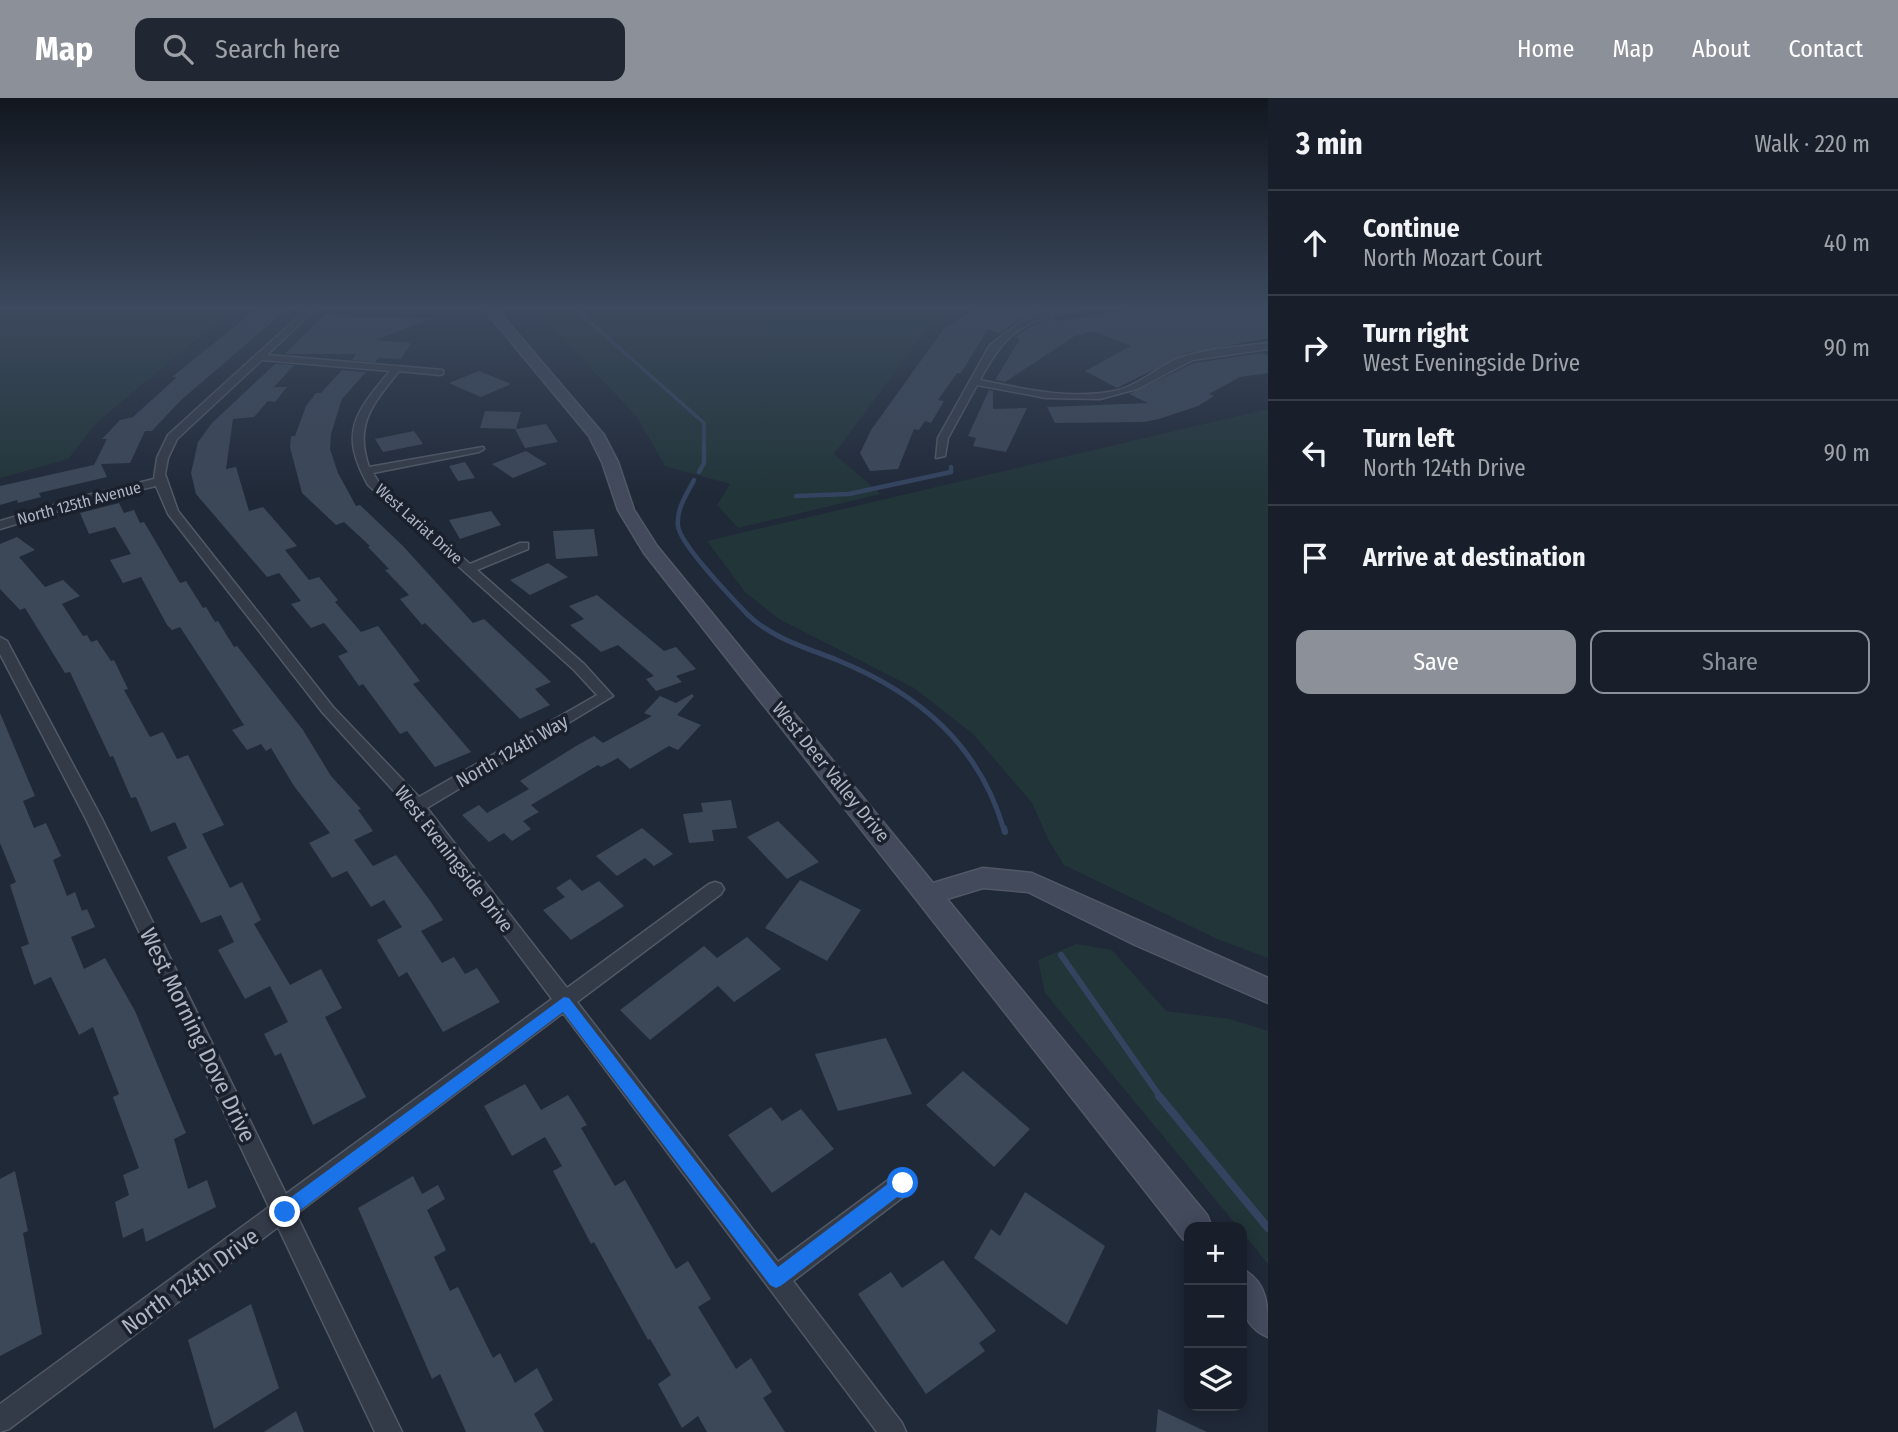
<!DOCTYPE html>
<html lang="en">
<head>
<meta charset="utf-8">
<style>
  body { margin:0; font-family:"Fira Sans Condensed",sans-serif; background:#212732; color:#f1f3f6 }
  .controls { position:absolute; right:21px; bottom:21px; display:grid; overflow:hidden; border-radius:14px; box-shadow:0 4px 18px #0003 }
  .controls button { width:63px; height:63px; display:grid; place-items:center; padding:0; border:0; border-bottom:2px solid #363d47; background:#181f2a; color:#f1f3f6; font:35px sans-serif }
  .stop { position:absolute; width:21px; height:21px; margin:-16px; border:5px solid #1a73e8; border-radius:50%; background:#fff }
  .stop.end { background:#1a73e8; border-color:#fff; box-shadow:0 2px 7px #0008 }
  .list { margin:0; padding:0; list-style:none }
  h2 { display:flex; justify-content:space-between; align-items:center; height:91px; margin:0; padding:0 28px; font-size:30px }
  h2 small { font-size:23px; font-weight:400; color:#9fa2a8 }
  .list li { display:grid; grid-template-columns:46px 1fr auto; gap:21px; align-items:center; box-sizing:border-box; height:105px; padding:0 28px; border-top:2px solid #363d47 }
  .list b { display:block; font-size:26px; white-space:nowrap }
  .list p { margin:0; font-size:23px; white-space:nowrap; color:#9fa2a8 }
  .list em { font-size:23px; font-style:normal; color:#9fa2a8 }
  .actions { display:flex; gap:14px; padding:21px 28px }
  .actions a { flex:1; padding:16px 0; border:2px solid #8c9099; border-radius:14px; text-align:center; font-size:24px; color:#8c9099 }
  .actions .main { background:#8c9099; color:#fff }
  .icon { flex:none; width:38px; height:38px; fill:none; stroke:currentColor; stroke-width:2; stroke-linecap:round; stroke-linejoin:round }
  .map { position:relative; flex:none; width:1268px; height:1334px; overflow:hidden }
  header { display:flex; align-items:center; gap:42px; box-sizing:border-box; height:98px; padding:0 35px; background:#8c9099; color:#fff }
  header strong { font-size:33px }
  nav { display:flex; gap:38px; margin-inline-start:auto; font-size:24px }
  .search { width:490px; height:63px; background:#212732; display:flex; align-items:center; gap:18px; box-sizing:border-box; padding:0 24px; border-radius:14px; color:#9fa2a8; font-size:26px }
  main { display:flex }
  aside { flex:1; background:#181f2a }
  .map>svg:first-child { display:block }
  .green { fill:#223539 }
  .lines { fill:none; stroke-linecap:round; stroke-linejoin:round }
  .stream-far4 { stroke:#344460; stroke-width:3.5 }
  .stream-far3 { stroke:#344460; stroke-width:4.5 }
  .stream-far2 { stroke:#344460; stroke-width:5 }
  .stream-far1 { stroke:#344460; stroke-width:6 }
  .stream { stroke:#344460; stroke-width:8 }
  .building { fill:#3c4758 }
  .street-casing { stroke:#515966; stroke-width:3 }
  .secondary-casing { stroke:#515966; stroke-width:3 }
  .street { fill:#343b48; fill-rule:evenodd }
  .secondary { fill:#424a5c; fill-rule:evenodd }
  .route { fill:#1a73e8 }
  .labels { text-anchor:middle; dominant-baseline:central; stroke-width:7; stroke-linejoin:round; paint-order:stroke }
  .far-street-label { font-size:16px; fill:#aeb6c5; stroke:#1a212d }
  .street-label { font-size:19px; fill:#aeb6c5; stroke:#1a212d }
  .near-street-label { font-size:23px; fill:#aeb6c5; stroke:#1a212d }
</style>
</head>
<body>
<header>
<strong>Map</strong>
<div class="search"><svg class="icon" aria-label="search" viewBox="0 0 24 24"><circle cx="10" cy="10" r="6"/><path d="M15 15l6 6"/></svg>Search here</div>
<nav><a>Home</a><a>Map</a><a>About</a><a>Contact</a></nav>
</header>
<main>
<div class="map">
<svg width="1268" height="1334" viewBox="0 0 1268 1334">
  <rect width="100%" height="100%" fill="#202938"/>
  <g class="green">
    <path d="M15,209h220l-139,116 -28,36 -68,19v-160z"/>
    <path d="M533,209h425l-28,18 -96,129 47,40 -143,34 -21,-23 13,-21 -65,-18 -28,-49z"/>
    <path d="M1268,311v549l-51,-19 -153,-74 -15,-24 -17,-38 -59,-69 -59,-46 -135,-69 -34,-27 -38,-51z"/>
    <path d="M1076,846l36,6 54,61 64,8 38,12v233l-26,-32v-5h-4l-193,-234 -7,-33z"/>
  </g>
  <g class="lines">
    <g class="stream-far4">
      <path d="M573,209l131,116v22"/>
      <path d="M1037,209l8,4"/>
    </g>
    <g class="stream-far3">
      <path d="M699,374l5,-9v-20"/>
      <path d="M694,382c-7,14 -18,29 -16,46 2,19 56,74 71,90"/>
      <path d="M796,398l53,-2 102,-22v-5"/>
    </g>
    <path class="stream-far2" d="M747,516c24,24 60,34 90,46 81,33 142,84 167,170"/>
    <g class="stream-far1">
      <path d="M1004,730l1,4"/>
      <path d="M1061,857l100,143"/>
    </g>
    <path class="stream" d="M1159,998l109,132"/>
  </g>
  <g class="building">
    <path d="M259,209l27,3 -106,91 -28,30h-7l-15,32 -29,1 6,13 -68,16 2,4 -23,6 -1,-3 -17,5v-19l98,-22 -4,1 13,-26h-5l18,-19 13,-3 44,-40h-5z"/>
    <path d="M981,209h42l15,6 -20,7 -17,13 -13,-4 -27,44h-4l-19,27 6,1 -13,22 -6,-2 -6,9 -5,-1 -16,40 -28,2 -10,-18 11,-23 74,-103z"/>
    <path d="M1157,209h111v31l-81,15 -70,35 -32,-17 46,-25 -39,-15 -17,5 -70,46 -10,-2 25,-41 -5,-2 16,-11 20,-8 6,3z"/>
    <path d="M325,216l27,3 81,1 -57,22 35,3 -10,16 -23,-1 -3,4 -23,-2 4,-6h-71z"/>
    <path d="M1262,255l6,3v17l-28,4 -31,17 5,2 -16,10 -39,13 -15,3 -89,1 -8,-16 101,-4 -19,-9 65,-31z"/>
    <path d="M275,266l19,1 -20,22h13l-12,15 -7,-1 -14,16 -21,2 -7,50 10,-2 13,44 14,-4 34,39 -12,4 24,30 10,-3 19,23 -3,2 26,30 17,-6 42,55 -7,3 58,68 -36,15 -28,-36 -7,3 -37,-50 -4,2 -21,-30 10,-4 -24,-29 -13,5 -20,-24 10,-3 -22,-28 -12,4 -71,-83 -5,-21 7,-31 14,-19z"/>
    <path d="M342,272l24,2 -24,27 -11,35 -1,15 8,24 18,33 4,-1 43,41 70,77 11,-4 67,63 -16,7 15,16 -30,14 -95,-96 -3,2 -22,-26 9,-4 -24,-25 4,-1 -21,-22 2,-1 -26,-24 -8,3 -34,-32 -12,-46 1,-11h4l11,-30 10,-13h5z"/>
    <path d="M479,273l32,13 -30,13 -32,-14z"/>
    <path d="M989,292l4,1v18l34,-1 -21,44 -33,-6 3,-8 -8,-2z"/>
    <path d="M485,313l36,1 -5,17 30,-5 12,18 -33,6 -10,-19 -35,-1z"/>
    <path d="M414,333l9,13 -40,8 -8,-13z"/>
    <path d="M526,353l21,13 -34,14 -21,-14z"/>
    <path d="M465,364l10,16 -17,3 -9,-15z"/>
    <path d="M119,405l5,10 10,-3 6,13 4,-1 36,61 6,-2 17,27 3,-1 9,15 3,-1 16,26 3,-1 66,84 28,46 30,33 -3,1 15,21 -19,9 19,26 23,-11 35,47 12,18 -22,11 21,32 12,-6 11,17 12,-6 23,34 -57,30 -36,-60 -8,5 -22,-37 25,-13 -18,-27 -13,7 -24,-36 -15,7 -23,-35 21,-10 -36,-47 -23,-38 -5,3 -5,-7 -14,6 -15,-20 12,-5 -64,-98 -8,3 -5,-5 -26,-48 -18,6 -13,-23 21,-6 -16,-27 -26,7 -9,-21z"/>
    <path d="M491,413l10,14 -41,14 -11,-19z"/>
    <path d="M594,431l4,27 -42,3 -3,-28z"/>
    <path d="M17,439l18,13 -16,7 26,30 18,-7 17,16 -18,8 21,32 4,-1 4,7 6,-2 14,21 3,-1 14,29 -4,1 26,47 13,-5 14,27 11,-4 36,70 -22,9 28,54 12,-6 19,38 -7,4 36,61 31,-16 21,39 -17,9 41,80 -53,28 -32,-72 -6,3 -11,-22 24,-12 -18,-36 -25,13 -27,-49 16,-8 -13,-27 -20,8 -34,-66 20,-9 -12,-26 -24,10 -15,-35 -5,1 -18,-42 -3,1 -40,-85 -5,1 -40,-65 -5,2 -20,-21v-45z"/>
    <path d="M548,465l20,14 -38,18 -20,-15z"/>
    <path d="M597,497l67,56 12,-4 20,22 -20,7 6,6 -26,9 -10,-12 8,-3 -36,-31 -17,7 -31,-27 14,-6 -15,-13z"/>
    <path d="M692,596l2,2 -17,19 24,10 -23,25 -9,-4 -39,23 -12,-11 -17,9 -3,-2 -67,40 8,7 -16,9 8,8 -19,12 -8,-8 -15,9 -27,-27 17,-10 8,8 42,-24 -9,-8 56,-35 18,-10 9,7 49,-27 -8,-3 16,-17 16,7z"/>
    <path d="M0,615l35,83 -12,5 11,27 12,-5 15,33 -8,4 14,36 8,-4 7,19 5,-2 8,18 -24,10 13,32 21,-11 30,53 51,122 -12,6 14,50 19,-9 9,27 -70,35 -3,-14 -20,10 -8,-36 14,-7 -6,-20 16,-7 -26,-71 6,-3 -26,-67 -14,8 -28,-58 -17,8 -13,-38 8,-3 -19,-59 6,-3 -16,-39z"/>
    <path d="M731,702l6,28 -25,2 2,11 -25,2 -6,-29 20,-2 -2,-9z"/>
    <path d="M778,723l41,41 -32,17 -40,-42z"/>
    <path d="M642,730l31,26 -19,12 -9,-8 -28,18 -21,-20z"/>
    <path d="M570,781l12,12 17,-10 25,25 -53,34 -28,-30 22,-13 -9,-9z"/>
    <path d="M800,782l61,30 -34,51 -62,-33z"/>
    <path d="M747,839l34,32 -47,33 -16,-16 -68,54 -30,-30 84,-64 13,12z"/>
    <path d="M886,940l26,56 -74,17 -23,-57z"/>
    <path d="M963,973l67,58 -36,38 -68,-62z"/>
    <path d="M525,986l16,26 27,-15 19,30 -6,3 34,58 10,-6 51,89 12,-8 23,38 -13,8 38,62 15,-11 21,34 -9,6 22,34h-78l-9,-16 -16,12 -24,-44 13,-9 -21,-36 -2,1 -54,-98 -3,2 -38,-73 9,-5 -17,-29 -33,19 -28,-50z"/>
    <path d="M771,1009l11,14 19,-12 33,40 -62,44 -44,-58z"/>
    <path d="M15,1073l13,60 -5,2 19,101 -42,22v-177z"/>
    <path d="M413,1078l9,18 16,-9 7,14 -18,11 19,40 -12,7 16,34 8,-4 35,71 7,-5 15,30 22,-15 16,32 -19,14 10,18h-78l-26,-58 -8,5 -74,-171z"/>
    <path d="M1025,1094l80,54 -38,79 -93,-67 17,-29 9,7z"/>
    <path d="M943,1162l53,71 -17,12 6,8 -59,43 -68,-100 33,-22 11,16z"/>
    <path d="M251,1206l28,84 -65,41 -26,-89z"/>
    <path d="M1158,1311l49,23h-51z"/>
    <path d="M296,1313l8,21h-40z"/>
  </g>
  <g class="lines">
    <defs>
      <g id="street">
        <path d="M309,209h9l-51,48 176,15v4l-3,1 -41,-4c-26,33 -45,53 -30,96l114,-20 1,2 -5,3 -106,21 6,10 91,81 50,-21h8v6l-51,21 107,94 29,32 -186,112 140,180 142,-104 6,-2 6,2 3,5 -3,5 -144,108 201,260 117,-87 8,-3 8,3 3,8 -3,8 -118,90 109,142 4,9h-29l-314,-419 -267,201 106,218h-27l-97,-205 -269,202 -9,3v-28l269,-197 -183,-388 -86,-165v-17l7,4 95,178 184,375 266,-195 -141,-189 -88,-97 -155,-199 -12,-28 -61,14 -95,29v-8l88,-26 66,-16 3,-21 11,-23zM262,262l128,11c-36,43 -51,62 -22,114l206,185 23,25 -178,102 -86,-90 -155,-196 -13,-37 3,-16 9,-19z"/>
        <path d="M1065,209h24c-9,5 -22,5 -32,7 -42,10 -58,30 -77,66 44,9 89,20 134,11 24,-5 42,-23 63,-32 29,-11 61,-12 91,-16v6l-75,11 -56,29 -37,10 -54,-1 -69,-13 -29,53 -3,18 -9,2 2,-20 52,-93 30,-23z"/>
      </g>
      <g id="secondary">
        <path d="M482,209h13l109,128 14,27 16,48 23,36 276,337 50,-15 49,5 236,105v25l-133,-58 -107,-53 -45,-4 -36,11 260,316 5,12h-23v14l-6,-2 -539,-686 -26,-43 -16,-48 -13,-26z"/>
        <path d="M1242,1171c26,13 26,37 26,68 -30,-13 -27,-40 -26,-68z"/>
      </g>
    </defs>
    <use href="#street" class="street-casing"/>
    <use href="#secondary" class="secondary-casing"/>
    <use href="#street" class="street"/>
    <use href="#secondary" class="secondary"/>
  </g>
  <linearGradient id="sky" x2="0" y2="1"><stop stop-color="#12171f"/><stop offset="0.53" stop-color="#3c495e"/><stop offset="1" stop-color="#3c495e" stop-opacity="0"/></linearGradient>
  <rect width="1268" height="396" fill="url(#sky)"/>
  <path class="route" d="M564,899l5,1 209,269 119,-90h12v11l-127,97 -6,3 -6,-3 -207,-273 -273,206h-11v-12z"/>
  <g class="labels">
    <g class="far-street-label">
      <text transform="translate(79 405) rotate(-15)">North 125th Avenue</text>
      <text transform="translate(419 426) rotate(42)">West Lariat Drive</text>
    </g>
    <g class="street-label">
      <text transform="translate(512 653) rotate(-30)">North 124th Way</text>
      <text transform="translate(831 674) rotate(51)">West Deer Valley Drive</text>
      <text transform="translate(454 761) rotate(52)">West Eveningside Drive</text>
    </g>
    <g class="near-street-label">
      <text transform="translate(198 937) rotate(64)">West Morning Dove Drive</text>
      <text transform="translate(190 1183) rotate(-36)">North 124th Drive</text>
    </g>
  </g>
</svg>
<div class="controls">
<button>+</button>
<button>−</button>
<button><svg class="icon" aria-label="layers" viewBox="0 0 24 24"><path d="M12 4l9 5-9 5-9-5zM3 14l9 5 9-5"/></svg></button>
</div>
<div class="stop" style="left:903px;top:1085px"></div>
<div class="stop end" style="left:285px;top:1114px"></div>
</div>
<aside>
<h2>3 min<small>Walk · 220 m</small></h2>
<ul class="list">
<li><svg class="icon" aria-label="ahead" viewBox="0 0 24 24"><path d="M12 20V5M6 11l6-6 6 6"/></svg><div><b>Continue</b><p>North Mozart Court</p></div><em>40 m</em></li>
<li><svg class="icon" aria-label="right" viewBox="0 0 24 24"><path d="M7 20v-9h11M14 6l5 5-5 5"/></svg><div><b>Turn right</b><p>West Eveningside Drive</p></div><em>90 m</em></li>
<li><svg class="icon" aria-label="left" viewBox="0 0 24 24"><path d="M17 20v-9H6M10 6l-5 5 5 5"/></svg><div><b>Turn left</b><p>North 124th Drive</p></div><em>90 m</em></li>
<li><svg class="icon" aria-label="arrive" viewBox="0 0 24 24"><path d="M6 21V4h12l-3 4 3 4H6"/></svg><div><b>Arrive at destination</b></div></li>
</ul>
<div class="actions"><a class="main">Save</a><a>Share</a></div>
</aside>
</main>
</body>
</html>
